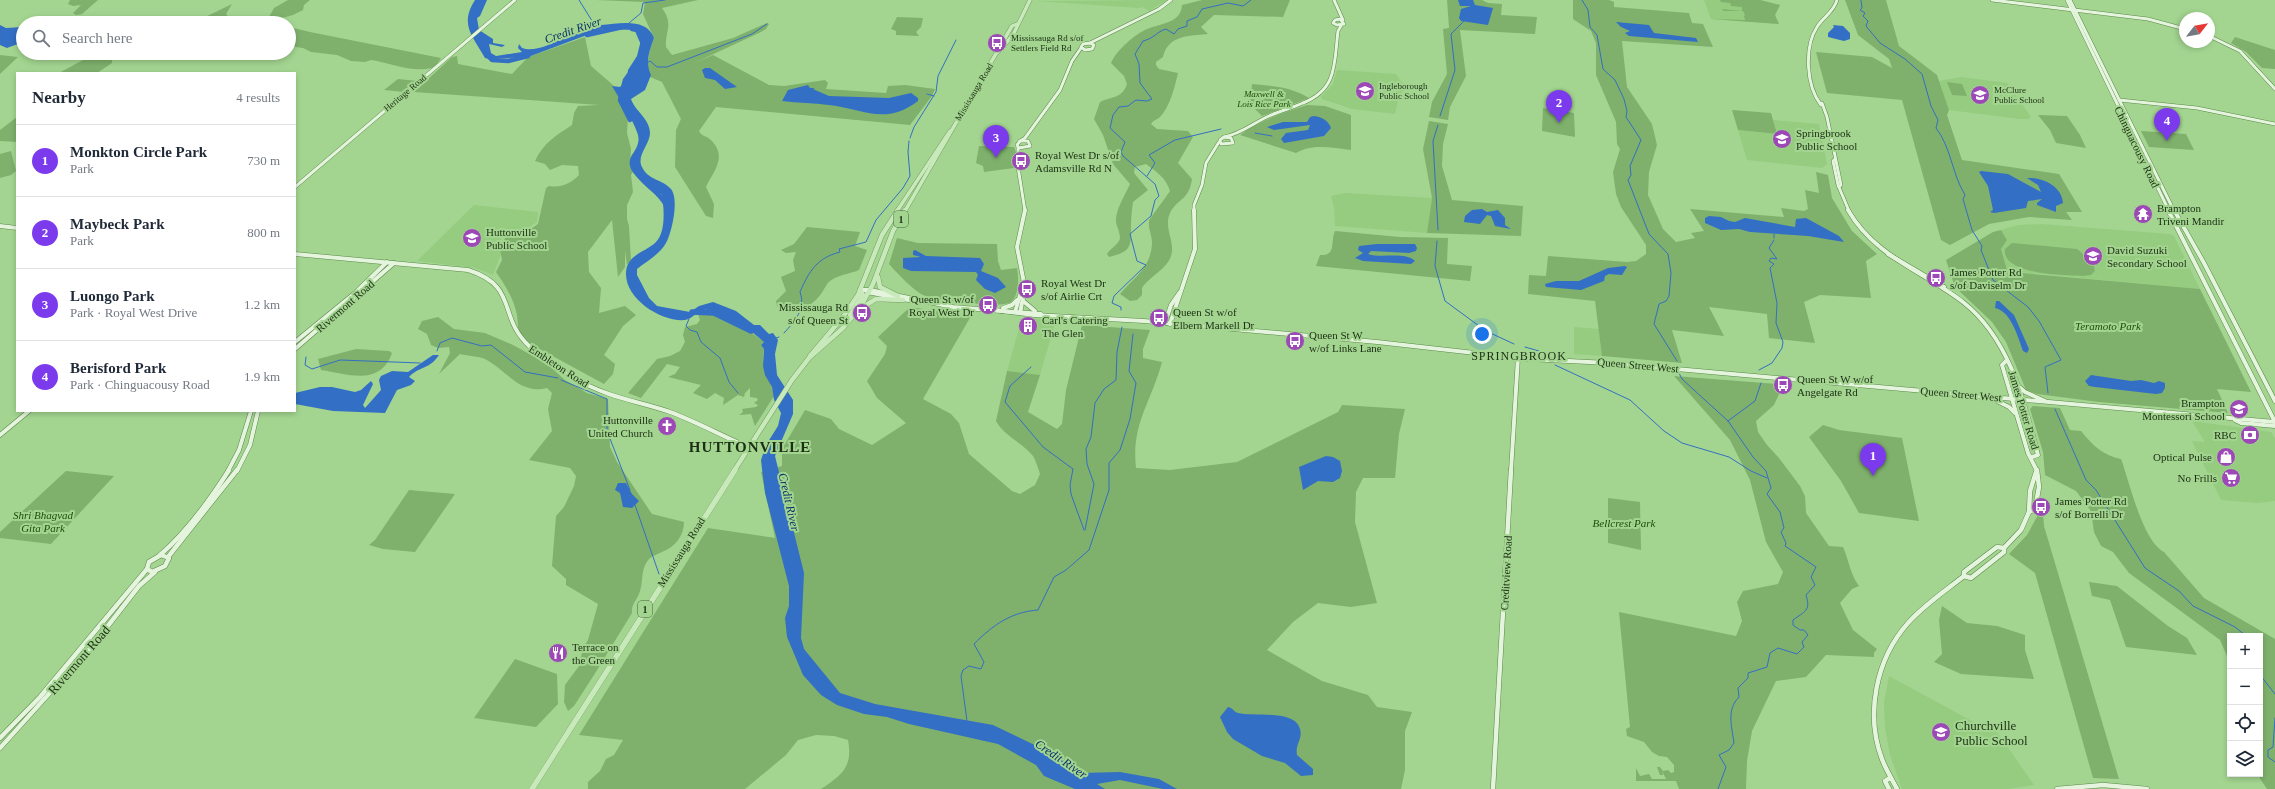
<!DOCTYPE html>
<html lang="en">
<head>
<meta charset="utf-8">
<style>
  body { margin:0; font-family:"Times New Roman",serif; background:#f2f2f3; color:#1f2937 }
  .controls { position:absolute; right:12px; bottom:12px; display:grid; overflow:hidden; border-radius:0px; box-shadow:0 2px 6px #0003 }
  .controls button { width:36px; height:36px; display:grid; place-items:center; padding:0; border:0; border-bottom:1px solid #e0e1e3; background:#fff; color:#1f2937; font:20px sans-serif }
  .compass { position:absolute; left:2179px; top:12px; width:36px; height:36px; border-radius:50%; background:#fff; box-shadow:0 2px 6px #0003; rotate:59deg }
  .you { position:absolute; left:1482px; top:334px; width:14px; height:14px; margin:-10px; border:3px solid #fff; border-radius:50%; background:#1a73e8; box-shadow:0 0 0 6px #1a73e833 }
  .badge { display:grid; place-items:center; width:26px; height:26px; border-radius:50%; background:#7c3aed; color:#fff; font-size:13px; font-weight:700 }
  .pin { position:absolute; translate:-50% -33px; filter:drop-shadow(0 1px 2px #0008) }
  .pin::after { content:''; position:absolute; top:21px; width:14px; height:12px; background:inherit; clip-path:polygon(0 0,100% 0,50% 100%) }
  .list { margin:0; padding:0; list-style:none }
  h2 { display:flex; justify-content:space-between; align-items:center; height:52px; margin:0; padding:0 16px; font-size:17px }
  h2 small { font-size:13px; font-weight:400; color:#747a83 }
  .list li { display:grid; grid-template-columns:26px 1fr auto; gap:12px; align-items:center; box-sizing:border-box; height:72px; padding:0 16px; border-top:1px solid #e0e1e3 }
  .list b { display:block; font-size:15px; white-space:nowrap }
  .list p { margin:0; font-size:13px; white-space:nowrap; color:#747a83 }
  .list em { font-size:13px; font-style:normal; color:#747a83 }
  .icon { flex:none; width:22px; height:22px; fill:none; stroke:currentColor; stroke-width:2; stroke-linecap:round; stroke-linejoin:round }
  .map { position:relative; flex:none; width:2275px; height:789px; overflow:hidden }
  .search { position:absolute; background:#fff; box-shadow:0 2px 6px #0003; left:16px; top:16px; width:280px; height:44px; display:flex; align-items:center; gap:10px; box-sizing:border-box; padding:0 14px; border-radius:22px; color:#747a83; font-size:15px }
  .panel { position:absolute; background:#fff; box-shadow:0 2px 6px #0003; left:16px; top:72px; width:280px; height:340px; border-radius:0px }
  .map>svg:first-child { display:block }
  .built { fill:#95cc80 }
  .green { fill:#7fb16c }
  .water { fill:#336fc4 }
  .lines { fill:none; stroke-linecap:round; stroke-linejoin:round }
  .stream { stroke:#336fc4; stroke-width:1 }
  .river-far1 { stroke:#336fc4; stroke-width:4.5 }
  .river { stroke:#336fc4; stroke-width:5.5 }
  .secondary-far2-casing { stroke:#5a8948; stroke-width:4 }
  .secondary-far1-casing { stroke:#5a8948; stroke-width:5 }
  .secondary-casing { stroke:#5a8948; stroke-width:5.5 }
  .primary-far2-casing { stroke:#749f63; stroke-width:4.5 }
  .primary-far1-casing { stroke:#749f63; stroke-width:5.5 }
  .primary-casing { stroke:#749f63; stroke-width:6 }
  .secondary-far2 { stroke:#e4f4dd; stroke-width:3 }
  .secondary-far1 { stroke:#e4f4dd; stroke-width:4 }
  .secondary { stroke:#e4f4dd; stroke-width:4.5 }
  .primary-far2 { stroke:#c8eabb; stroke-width:3.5 }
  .primary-far1 { stroke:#c8eabb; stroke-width:4.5 }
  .primary { stroke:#c8eabb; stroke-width:5.5 }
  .labels { text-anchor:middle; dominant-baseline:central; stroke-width:4; stroke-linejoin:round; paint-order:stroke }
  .far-poi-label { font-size:9px; fill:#1c2f14; stroke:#a3d590; text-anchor:start }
  .far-street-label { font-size:9px; fill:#1c2f14; stroke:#a3d590 }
  .far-park-label { font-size:9px; font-style:italic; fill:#1f4b06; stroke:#a3d590 }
  .shield { fill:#a3d590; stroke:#446139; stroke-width:1 }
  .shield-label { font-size:10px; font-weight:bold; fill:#1c2f14 }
  .poi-label { font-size:11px; fill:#1c2f14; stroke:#a3d590; text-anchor:start }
  .street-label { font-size:11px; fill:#1c2f14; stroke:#a3d590 }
  .park-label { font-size:11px; font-style:italic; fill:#1f4b06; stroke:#a3d590 }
  .water-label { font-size:12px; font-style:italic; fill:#073168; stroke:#a3d590 }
  .neighbourhood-label { font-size:12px; letter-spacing:1px; fill:#1c2f14; stroke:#a3d590 }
  .near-street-label { font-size:13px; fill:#1c2f14; stroke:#a3d590 }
  .near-poi-label { font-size:13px; fill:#1c2f14; stroke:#a3d590; text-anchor:start }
  .district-label { font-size:15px; font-weight:bold; letter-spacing:1px; fill:#1c2f14; stroke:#a3d590 }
</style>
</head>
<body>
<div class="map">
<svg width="2275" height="789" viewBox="0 0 2275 789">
  <rect width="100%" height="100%" fill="#a3d590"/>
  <g class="built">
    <path d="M1167,0l-18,11 -6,-4 -4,1 -103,-7z"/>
    <path d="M1704,0h56l20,5 -5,10 4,9 -68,-5z"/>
    <path d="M1337,70l59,4 9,13 -6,10 -4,17 -43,-5 -30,-10 -1,-2 12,-13z"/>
    <path d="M1961,77l46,6 24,34 -3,2h-8l-71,-9 -10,-29z"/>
    <path d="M1773,120l46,4 8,40 -5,4 -75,-8 -9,-30 38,4z"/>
    <path d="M1345,193l87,5 -5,35 -92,-7 -1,-18 -3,-12z"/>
    <path d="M474,205l64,7 -1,10 -14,9 -13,1 -14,12 7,5 -10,26 -18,-7 -58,-7z"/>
    <path d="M2041,224l129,10 4,2 26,53 -193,-18 -6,-22 6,-9 -6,-10 17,-5z"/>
    <path d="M1022,318l34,2 -16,55 -33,-4z"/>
    <path d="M1574,327l25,2 3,27 -28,-2z"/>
    <path d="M2192,421l79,11 4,6v63l-17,2 -37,-3 -29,-59 13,1z"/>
    <path d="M1889,676l94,51 10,-1 41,59 -25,4h-107l-12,-34 -5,-27 -1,-26z"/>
  </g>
  <g class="green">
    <path d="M70,0h28l-16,14 -6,1 -3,-2 8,-8 -8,1 -5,-2z"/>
    <path d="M288,0h22l-6,5 -1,5 -10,5 -22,6 -2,-4 5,-9z"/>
    <path d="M596,0h102l-36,8c12,17 3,22 4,39l6,8 61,-17 34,-15 2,1 -3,5 -7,4 -65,30 19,-8 56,30 15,1 41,-6 3,3 -2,6 60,4 2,-7 17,-1 30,4 -3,7 -22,29 -194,-18 -17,24c2,5 8,5 12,9 17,17 2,32 -5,47l8,17 -1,14 -7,-2 -31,-49 1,-37 5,-11 -19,-37 -12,-5 -3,-9 3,-19 4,-11 -11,-24 2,-12z"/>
    <path d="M1202,0h88l-7,17 -69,-2 -13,12 7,7c-19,2 -40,1 -45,23l-7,5v3l3,4 19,4c-3,13 -8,34 -18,44 -3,3 -7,3 -9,7l6,5 31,2 5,6 -15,26 14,16c-3,21 -13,19 -21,32 -9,16 5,30 0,45 -4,13 -22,21 -29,32v7l-5,5 -7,1 -10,-7c15,-18 31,-26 32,-51 0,-8 -4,-14 -3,-22 1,-3 18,-25 21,-30 -4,-13 -13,-19 -24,-27l-11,3 -1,6 14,17 -15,12c-1,8 -2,15 -2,23 0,22 1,26 -22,32l-2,-3c3,-6 12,-9 13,-16 0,-5 -3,-11 -4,-16 -1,-11 9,-27 14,-38l-17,-20 -10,-29 -9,-16 6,-17c12,-6 22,-3 27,-18l-3,-8 -13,-13c5,-12 21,-26 32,-32 14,-8 38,-6 39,-26z"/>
    <path d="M1447,0h35l6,3 14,1 -1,11 36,2 -2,17 -75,-4 6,46 -16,31 -2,13 -19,-3 3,-15 15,-28 -4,-45 6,-1z"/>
    <path d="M1573,0h36l5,2v5l75,6 3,10 11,1 10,23 -91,-6 5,46 25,37 5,21 -8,27 -1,23 15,34 13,13 19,-4 -4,-5 13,-2 -14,-22 94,8 -3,-9 23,3 4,-2 -3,-19 14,3 -3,-21 12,3 4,23 20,33 25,23 -11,7 5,37 -51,-3 -16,7 11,41 -46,-5 -2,-24 -58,-7 15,29 -52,-6 10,33 -80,-7 -7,-55 -67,-7 1,-19 17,1 2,-20 79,6 9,-1 10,-7v-9l-25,-38 -5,-13 -3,-22 7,-23 -3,-5 -1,-22 -20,-47v-32l-5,-12 -18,-12z"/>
    <path d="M1720,0h40l20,5 -5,10 4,9 -69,-5 35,1 -1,-4 1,-1 -2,-4h-19l-2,-2 20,2v-4l-11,-1 -1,-3 -9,-1z"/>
    <path d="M1845,0h41l13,46 38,29 12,35 -2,5 15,45 97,14 23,38h-16l6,8 -43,-3 -40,7 -39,21 -9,-5 -39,-140 -75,-7 -11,-41 56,5 20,11 -3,-9 -31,-24z"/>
    <path d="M232,4l-6,10 4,5 19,4h-56z"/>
    <path d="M897,17l26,1 -2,9 -5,5 3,4 -23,-1v-4l-5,-2z"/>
    <path d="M289,27l21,5 131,26 -6,9c-22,7 -43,-4 -64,-7l-6,2 -14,-1 -14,-6 -26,-3 -8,-4 -14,-2z"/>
    <path d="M585,37l6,29 22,19 15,31 -1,17 4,16 -1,16 3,7 -2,3 2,17 -6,13v14l2,7 2,34 -4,5 -2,-15v17l-7,10 -6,-57 -24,32 1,20 12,16 -2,25 26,-7 11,9 -13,11 -19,29 11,9 -2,10 -9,10 -79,-43c-9,-12 -6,-12 -8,-26 -3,-16 -12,-30 -21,-43l6,-12 -2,-11 7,-15 14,2 17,-12 8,-36 3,-2c12,2 21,-2 30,-11l-1,-9 -16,-1 -12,5 -5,-6 -10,-3c8,-18 22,-26 37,-36l2,-12 4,-7 21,-1 -185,-13 38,-35 5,-1 1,8 54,10 16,-17z"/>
    <path d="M2235,37l40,13v19l-13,-1 -16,-16 -15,-9z"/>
    <path d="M0,55l18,2 -18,17z"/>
    <path d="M103,58l9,1v4l-15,10h-38l24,-13z"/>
    <path d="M398,79l20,2 -14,11 -20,-2z"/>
    <path d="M1947,82l15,2 5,12 -15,-1z"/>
    <path d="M1252,84c21,2 39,3 57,14l-47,18 -12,-12z"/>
    <path d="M1307,105l18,1 26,9v35c-19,-2 -38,-7 -55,3l-56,-18c20,-15 43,-22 67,-30z"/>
    <path d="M1543,108l31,5 1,24 -33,-6z"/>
    <path d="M1732,110l39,3 6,21 -39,-4z"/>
    <path d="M2038,115l29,1 13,19 6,13 -30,-5 -6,-13z"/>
    <path d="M17,117v25l-17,-1v-11z"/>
    <path d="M1429,121l19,3 -5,20 -1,22 10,34 71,6 -2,30 -94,-3 5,-35 -9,-49z"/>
    <path d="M2141,131l45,3 8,16 -45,-3z"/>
    <path d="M979,146l35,1 2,5 -2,16 -30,4 -1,-6 -7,-3z"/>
    <path d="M11,151l5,20 -5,4 -11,3v-24z"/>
    <path d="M807,227l53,5 -5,14 12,4 -8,20c-10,4 -21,5 -29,11 -4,3 -6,9 -9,13 -11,15 -27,21 -44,12l-1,-5 10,-10 -5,-14 14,-6 -2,-11 3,-8 -10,1 -5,-3 13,-6z"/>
    <path d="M2001,230l6,10 -6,9 6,21 4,2 189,17 51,103 -34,-3 11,24 -129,-11 -62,-8 -11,-4 -20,-48 -14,-20 -37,-35 -9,-27 47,-28z"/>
    <path d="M1335,231l65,6 48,1 -1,26 25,2 -2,15 -154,-15 4,-11c17,1 10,-13 15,-24z"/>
    <path d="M897,238l21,5 79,1 1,17 3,9 16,-2c2,9 2,28 -6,34 -9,7 -77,-2 -88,-7 -10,-5 -27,-23 -34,-31z"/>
    <path d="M2012,243l65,6 16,13 2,9 -4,4 -9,1c-16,-1 -81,-1 -77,-27z"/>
    <path d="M910,307l61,9 -48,83 28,15 8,9 10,31 43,37 8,3 15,-9 5,-11c-2,-6 -4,-13 -7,-18 -12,-15 -27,-18 -37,-35l11,-50 33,4 -12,37 29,17 5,-5 4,-34 16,-65 68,5 -7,19v9l19,4c-11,41 -31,62 -26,106l34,2 67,-8 101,-50 4,-7 63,4 -6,25 -4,44h-32l-7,14 -1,30 22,81 -26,4 -33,-4 -25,19 -26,28 55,31 46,14 9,12 35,5 -7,19v39l-4,19h-580c21,-14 32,-22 27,-49l-14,-4 -18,-1 -18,5 -12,15 -41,34h-157v-7l12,-11 6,-12 8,-4 9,-15 -44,-5 129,-207 67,10 -14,-66 21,-6v-17l23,-39 26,9 8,10 33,16 34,-22 -29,-25 -10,-17 18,-27 2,-8 -9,-9z"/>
    <path d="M703,310h5l21,12 11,2 24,18 -3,3 3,4c-4,20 7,29 10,47l-19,30 -4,-12 -12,1 4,-3 -1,-3 14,-2 2,-2 -4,-2 4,-3 -1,-2 -7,-1v-9l-5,5 -1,4 -6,-2 -15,10 1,-7 -9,-5 -8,6 -14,-6 8,-8 -33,-8 7,-3 5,-7 -13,-3 -26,34 -13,-5 29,-34 13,-3 10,-5 5,-9 -2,-7 2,-8 12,-3 3,-4 -2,-6z"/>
    <path d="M438,317l16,12 31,4 28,12 33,18 19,17 22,13 21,6 2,48 7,15 35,52 32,8c0,14 -9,25 -22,30 -4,2 -10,4 -13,7 -9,10 -5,23 -10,35 -3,7 -8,11 -7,19l-38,62 -20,31 -6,5 -4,-9 1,-17 14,-19 4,-18 5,-8 10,-36 -32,-19v-6l-14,-13 4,-50 8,-9 10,-21 2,-10 -6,-8 -41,-8 23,-29 -4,-22 4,-16 -5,-5c-28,7 -39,-17 -62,-29 -7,-3 -17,-3 -25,-5l-21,20 11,-21 -1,-6 -11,1 -7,-3 -4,-11 -9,-5 4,-8z"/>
    <path d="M356,349l33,2 3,2c-12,34 -44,21 -71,17l-3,-11z"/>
    <path d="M1674,376l103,8v5l3,3 -6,13 -18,16 2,11 9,13 12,13 21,28 5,10 1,17 23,33 14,1c6,13 7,27 16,39l-7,3 -12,14 13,27 24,19 -3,4v4l-48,-2 -20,22 -30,4 -24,50 -5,30 -1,28h-67l-3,-8h-40v-13l4,8 9,-2 3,5h14l-4,-8 1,4h-3l-3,-8h3l3,4 5,-1 3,3 3,-1v-7l-7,-8 -8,-1 -7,-4 -8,-10 -17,-6 -1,-7 4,-2 -11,-115 117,24 6,-15 -5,-19 6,-11 35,-7 5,-12 -17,-30 -16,-62 -20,-40z"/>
    <path d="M2033,406l27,2 10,22 11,1c11,14 23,25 40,28 9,24 21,81 43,93l40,46 71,41v150h-8l-10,-15h3v-138h-30v27l-10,-23 -91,-67 -16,-21 -12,-6 -7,-14 -3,-21 -15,-20 -31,-16 -2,-23 -13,-43z"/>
    <path d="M1823,425l16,5 63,8 17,83 -60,-8 -18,-32 -32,-44z"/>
    <path d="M66,471l48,5 -63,68 -51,-6v-6z"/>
    <path d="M409,490l46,4 -40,58 -32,-3 -14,-4 6,-5z"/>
    <path d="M1608,498l32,4 1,48 -33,-7z"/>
    <path d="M2039,513l4,1 1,12 75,253 -26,-1 -58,-205 -26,-19 18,-19z"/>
    <path d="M2089,582l28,4 51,40 19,12 10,17 -71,-8 -16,-47 -18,-4z"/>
    <path d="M1942,606l25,17 30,3 28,9v15l9,29 -73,-5 -27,-12 8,-8 -3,-34z"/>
    <path d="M515,659l42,15 1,30 -22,23 -62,-9z"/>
  </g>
  <g class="water">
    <path d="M475,0h12l-7,16 -3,2 2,12 14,9v4l12,2 -3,2 -13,-3 2,9 5,3 26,-4 -4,-4 1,-4 3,4c20,8 56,-22 75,-24l4,1c18,-1 45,-8 53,13 -5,13 -9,25 -3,37l-6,15 -14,9c4,12 19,20 19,34 0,11 -14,23 -8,34 6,13 19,12 28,21 10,9 2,44 -4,55 -6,11 -19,18 -29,26v6l12,23 8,8 33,6 9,-6 14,-4 23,9 18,14h6l9,9 4,-1 5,7 -3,14 2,21 16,25v14l-18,42 29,117 -3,65 3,11 36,44 35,11 118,21 58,28 31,20 38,-1 39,7 18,10h-14l-43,-9 -23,4 8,5h-30l-31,-13 -8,-11 -38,-21 -89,-20 -22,-7 -23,-3 -27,-9 -16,-10 -18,-20 -16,-38 -2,-19 4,-12v-20l-24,-93 -3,-24 -1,-9 5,-15 12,-19 3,-13 -7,-13 -2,-13 -7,-12 -2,-9 1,-17 -3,-4 3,-3c-6,-5 -17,-15 -25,-18 -3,-2 -8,-1 -11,-3 -7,-3 -15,-9 -21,-11 -7,-2 -14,9 -22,10 -23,2 -59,-20 -59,-46 0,-20 19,-21 30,-32 10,-10 8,-34 6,-47 -11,-8 -41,-22 -30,-40 4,-6 8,-12 6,-20 -3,-12 -19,-37 -26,-49l8,1 7,-8 1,-9 9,-14 5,-20 -7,-6 -32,-1 -75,28 -39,2 -4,-1c-12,-22 -26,-33 -10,-58z"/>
    <path d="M1458,0h15l2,5 18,3 -5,17 -27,-4 -2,-3 2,-9 10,-3h-11z"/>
    <path d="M1616,22l33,3 5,8 42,5 2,4 -69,-6 -4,-3 5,-2 -9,-4z"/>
    <path d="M0,25l6,3 17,-1v15l-16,6 -7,-3z"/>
    <path d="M1833,25l10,1 7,7v6l-6,2 -16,-4v-4l6,-6z"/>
    <path d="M705,68h5l27,19 -12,2 -10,-9 -10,-2 -3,-8z"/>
    <path d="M808,85l2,3h5l-2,1 2,1 14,6 60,2 22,-5 7,5v3c-33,25 -54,8 -89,4 -16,-2 -31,-2 -47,-4l6,-11z"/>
    <path d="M1314,116c8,1 14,4 17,12l-7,8 -40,7 -3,-4 5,-6 22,-3 2,-5 -36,5 -7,-3 16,-5h24l3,-5z"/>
    <path d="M1981,171l27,3 33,18 -3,-7 -11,-7c15,-1 35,8 36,25l-7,3v6l-19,-7v-2l5,-4 -14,2 -2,7 -32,5 -4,-1 3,-2 -5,-24 -9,-14z"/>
    <path d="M1482,209l5,3 11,-2 7,8v7l6,4 -16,-3 -4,-10 -4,-1 -7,9 -16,-2 1,-6 7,-6z"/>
    <path d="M1709,216l12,1 8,4 6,1 10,-4 50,9 1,-8 10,-1 33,18 5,6 -36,-6 -58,-4 -11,-3 -18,1 -16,-7v-5z"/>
    <path d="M1377,244h38l2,4 -1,3 -7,2 -38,-2 -3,3c14,5 36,-3 47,7l-4,3 -48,-3 -8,-3 8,-5 -5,-3 1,-4z"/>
    <path d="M915,250l11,6 54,2 4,6 -3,7 17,7 8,9 -11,6 -10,-4 -9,-9 2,-5 -2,-3 -65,-1 -8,-3v-10l18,-1 -8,-2v-4z"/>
    <path d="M1625,266l2,1 -5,8 -13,-1 -4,2 -1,5 -23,9 -35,-3 -1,-3 11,-3h23l29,-13z"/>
    <path d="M1996,301h3l15,14 15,34 -2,4 -4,-2c-5,-14 -12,-40 -28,-43z"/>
    <path d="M433,355h6c-10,15 -20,11 -30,22l6,4 -4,4 -14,5 -12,23 -52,-2 -38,-7v-11l25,-6h12l23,5 6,-2 10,-9 2,3 -10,21 2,3 16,-18 -2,-10 2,-4 11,-5 16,1z"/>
    <path d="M2091,375l40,6 10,-1 13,3 5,-2 6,2v5l-3,5 -6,1 -61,-7 -6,-1 -4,-5z"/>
    <path d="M1326,456l7,1 7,4 2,10 -2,7 -7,4 -15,-1 -15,9 -4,-23z"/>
    <path d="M618,483h8l6,11 7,7 -7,7 -9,-1 -3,-14 -5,-3z"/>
    <path d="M1228,707c5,1 6,5 10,6 15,4 57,-4 62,16 3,10 -5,15 -3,26l16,14v6l-12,1 -16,-13 -23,-7 -29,-17 -6,-7 -7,-15z"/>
  </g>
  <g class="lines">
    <g class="stream">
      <path d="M579,0l15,24"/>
      <path d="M1582,0l6,10 2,17 7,8 6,34 12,11 9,19 3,12 -1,6 15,23 -11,26 1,9 -3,5 21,54 19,20 3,19 -2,23 -3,5 -7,3 -5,20 23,37"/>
      <path d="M1861,0l1,8 -2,2 5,3 -2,3 5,5 -2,5 14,17 25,16 17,15 9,32 7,14 -2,8c15,19 16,46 29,67l-2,4 9,31 10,16 -1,4 12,30 35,27 11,14 22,39 -16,7 3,26"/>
      <path d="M629,23l12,-10 2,-10 22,-3"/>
      <path d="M647,63l3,-2 7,6h10l85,-33 15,-10"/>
      <path d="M927,94l7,2"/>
      <path d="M1440,116l15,-46 -4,-36 13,-13"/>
      <path d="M1438,125l-5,16 5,89"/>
      <path d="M1255,133l17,3"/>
      <path d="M910,138l4,-11 22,-35 2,-16 18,-36"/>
      <path d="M1147,176l8,-13 -6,-8 26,-15 46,-11"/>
      <path d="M1774,234v4"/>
      <path d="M1437,241l-2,25 10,35 41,30 28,13"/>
      <path d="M1121,310v-3l-9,-4 2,-7 32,-31 -9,-4 -7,-27 21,-18 4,-16 4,-4 -4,-12 -32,-28 -2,-4 4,-10 -15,-14 3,-13 6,-8 9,-1 8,-6 11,1 5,-2 -12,-16 -1,-19 -4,-10 8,-13c12,-3 13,-9 23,-12l8,5 4,-5 9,-3v-5l10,-4 5,-8 26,-6 15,3 8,-6"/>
      <path d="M689,319l-3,7 4,4 7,2 4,10 19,16 9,24 9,11"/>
      <path d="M784,333c11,-12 22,-24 16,-41 9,-21 17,-34 40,-40l-1,-3 27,-7 10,-22 27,-32 7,-12 -2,-24 1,-11"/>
      <path d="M776,338l3,-1"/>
      <path d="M1525,347l14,4"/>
      <path d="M437,351l3,-8 12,-5 30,8 9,-1 34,27 33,6"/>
      <path d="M306,357l-1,8 7,4 28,-9 80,3"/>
      <path d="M1555,365l75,35 34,31 18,12 47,14 22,14 16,7"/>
      <path d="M1031,367l-21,19 -5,16 38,45 30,22 -3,16 1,9 13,36"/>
      <path d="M1759,370l13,-7 10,-15 1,-6 -7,-19 1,-20 -7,-35 4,-4 -5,-3 2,-3 6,1 -8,-11 5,-8"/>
      <path d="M1679,373l3,6 46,42 25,36 13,14 5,17 -4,6 13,18 4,16 -3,4 5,11 -1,3 31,21 -5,10 4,8 -9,10c5,16 -1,16 -13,25v5l7,5h4l4,5 -6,7 2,5 -7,7 -19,-6 -8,5 -3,14 -19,6v5l-10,10 1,9c-13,13 -7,30 -5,46l-5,7 -10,5 7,12 -8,22"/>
      <path d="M561,380l46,19v32l23,59"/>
      <path d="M2055,409l31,71 10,10 49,78 34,23 14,15 42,21 11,9"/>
      <path d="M1728,421l27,-20 6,-18"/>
      <path d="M635,505l24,69"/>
      <path d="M1085,530l9,-46 -7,-20 -1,-15 5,-12 4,-34 9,-14 12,-9 1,-28 5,-25"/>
      <path d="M2260,675l15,19"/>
      <path d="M2275,718l-2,29 -5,3v7l7,5"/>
      <path d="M967,721l-6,-45 2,-6 6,-4 12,3 3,-7 -10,-18c19,-19 37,-32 64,-34l16,-33 12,-7 23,-20 20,-60v-27l11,-13 10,-31 6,-36 -7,-12 4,-37"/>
    </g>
    <g class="river-far1">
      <path d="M632,29l5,1 7,16"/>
      <path d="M587,35l36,-8"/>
      <path d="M486,54l6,6 16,1 20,-5"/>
      <path d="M630,120l-10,-20 5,-20 8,-11"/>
      <path d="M639,176c10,13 19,14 27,29"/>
    </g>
    <path class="river" d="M692,312l22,1 37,18"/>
    <defs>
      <g id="secondary-far2">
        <path d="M1334,0l9,20"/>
        <path d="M1992,0l156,19 37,10"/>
        <path d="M2067,0l102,211"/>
        <path d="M2070,0l104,211"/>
        <path d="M1340,19l4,5 -7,1 -4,-2 2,-3z"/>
        <path d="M2209,36l31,15 35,38"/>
        <path d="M1090,43l69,-34 12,-9"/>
        <path d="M1090,43l4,2 -2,4 -7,1 -4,-3 2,-3z"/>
        <path d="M2119,100l78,8 78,16"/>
        <path d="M1822,103l5,14 14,68 -2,2"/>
        <path d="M1821,105c-15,-19 -17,-58 -4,-78 6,-10 17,-15 20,-27"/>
        <path d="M1224,137c17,-3 29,-14 45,-21 11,-5 23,-8 34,-13 35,-14 31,-40 35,-72l3,-5"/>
        <path d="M1224,137l7,1 2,5 -12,1 -1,-4z"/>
        <path d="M1020,141l5,-3 35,-48 12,-29 9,-13"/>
        <path d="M1020,141h8l2,5 -11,2 -2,-3z"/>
        <path d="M1018,147v20l7,44"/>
        <path d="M1835,159l-2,2 5,24 11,26"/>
        <path d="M295,187l220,-187"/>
        <path d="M1194,211v-6l8,-20 4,-22 13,-21"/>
      </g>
      <g id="secondary-far1">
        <path d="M1848,210c27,47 75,61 115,92 47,37 61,99 75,153l-6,2"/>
        <path d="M2168,210l107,212"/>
        <path d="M2174,210l30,53 71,138"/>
        <path d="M0,226l17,2"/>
        <path d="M295,254l173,16c51,16 29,46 61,76 21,21 52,38 80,48 20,7 41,11 61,18 27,10 52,24 78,35"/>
        <path d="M1888,254l56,33"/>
        <path d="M860,290h10l83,17 88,7"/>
        <path d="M867,292l52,10"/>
        <path d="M1023,301l12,10"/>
        <path d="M1003,308l9,-3 5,-5"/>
        <path d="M994,310l40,5 110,6 233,21 151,17 81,4 666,59"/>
        <path d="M1015,312l9,-30"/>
        <path d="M1020,313l5,-25 -8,-41 8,-37"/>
        <path d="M1165,323l6,-18 9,-13"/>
        <path d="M1170,324l25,-75 -1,-39"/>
        <path d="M295,342l60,-49 32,-31"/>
        <path d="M295,349l99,-86"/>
        <path d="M2007,360l-5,5 26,88 9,18"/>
        <path d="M2018,386l7,6 20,9"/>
        <path d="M1989,397l20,10 6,6"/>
        <path d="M2235,420l6,3 34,3"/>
        <path d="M0,435l29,-24"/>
        <path d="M228,471l11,-21 12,-39"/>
        <path d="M237,471l13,-26 8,-34"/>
        <path d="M1511,471l7,-114"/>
      </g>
      <g id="secondary">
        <path d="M2029,512l1,-21 6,-19"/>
        <path d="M160,555c27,-23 50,-55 69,-85"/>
        <path d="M161,555l8,3 -4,8 -13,6 -5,-3 2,-7z"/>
        <path d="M168,557l69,-87"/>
        <path d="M1964,576l7,2 33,-26v-4l17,-18 8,-18 6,-3 4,-22 -2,-17"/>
        <path d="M0,738l40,-41 107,-128"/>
        <path d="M0,748l93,-103 46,-59 16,-14"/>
        <path d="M1493,789l18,-319"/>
        <path d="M1889,789l-4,-8 5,-3"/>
        <path d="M1897,789c-5,-10 -11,-19 -15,-30 -17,-45 -6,-100 26,-136 16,-18 37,-32 56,-47v-4l33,-25 7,1"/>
        <path d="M2057,789l46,-4 44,4"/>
      </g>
      <g id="primary-far2">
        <path d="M998,52l15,-17 17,-35"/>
        <path d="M897,211l53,-80"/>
        <path d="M905,211l107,-185 5,-2"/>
      </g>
      <g id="primary-far1">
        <path d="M878,277l2,10 18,9"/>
        <path d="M863,307l13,-8 27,1"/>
        <path d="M850,315l13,-20 -3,-5"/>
        <path d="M810,356l33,-39 15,-22 24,-60 16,-25"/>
        <path d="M734,471l58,-91 17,-22 34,-30 18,-22 12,-22 20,-53 12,-21"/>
      </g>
      <path id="primary" d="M532,789l203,-319"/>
    </defs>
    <use href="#secondary-far2" class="secondary-far2-casing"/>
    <use href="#secondary-far1" class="secondary-far1-casing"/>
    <use href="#secondary" class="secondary-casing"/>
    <use href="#primary-far2" class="primary-far2-casing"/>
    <use href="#primary-far1" class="primary-far1-casing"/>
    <use href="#primary" class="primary-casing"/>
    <use href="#secondary-far2" class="secondary-far2"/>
    <use href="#secondary-far1" class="secondary-far1"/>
    <use href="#secondary" class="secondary"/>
    <use href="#primary-far2" class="primary-far2"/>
    <use href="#primary-far1" class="primary-far1"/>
    <use href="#primary" class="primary"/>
  </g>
  <defs>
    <symbol id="bus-disc" viewBox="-11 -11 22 22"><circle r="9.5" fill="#9c48b6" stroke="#a3d590"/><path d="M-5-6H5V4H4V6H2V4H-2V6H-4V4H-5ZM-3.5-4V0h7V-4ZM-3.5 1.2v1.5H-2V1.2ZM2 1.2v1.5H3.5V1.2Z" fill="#fff"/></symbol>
    <symbol id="school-disc" viewBox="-11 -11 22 22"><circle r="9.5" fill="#9c48b6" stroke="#a3d590"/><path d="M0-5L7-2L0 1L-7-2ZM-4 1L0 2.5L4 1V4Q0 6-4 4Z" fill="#fff"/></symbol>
    <symbol id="temple-disc" viewBox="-11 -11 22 22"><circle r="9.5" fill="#9c48b6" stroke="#a3d590"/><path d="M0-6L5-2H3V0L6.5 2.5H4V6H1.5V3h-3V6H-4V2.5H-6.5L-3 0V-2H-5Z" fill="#fff"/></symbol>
    <symbol id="building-disc" viewBox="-11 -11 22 22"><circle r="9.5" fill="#9c48b6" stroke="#a3d590"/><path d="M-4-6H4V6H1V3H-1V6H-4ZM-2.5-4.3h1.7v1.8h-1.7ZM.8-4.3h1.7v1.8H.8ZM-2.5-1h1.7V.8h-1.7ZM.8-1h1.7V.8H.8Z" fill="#fff"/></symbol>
    <symbol id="church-disc" viewBox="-11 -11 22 22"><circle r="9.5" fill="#9c48b6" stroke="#a3d590"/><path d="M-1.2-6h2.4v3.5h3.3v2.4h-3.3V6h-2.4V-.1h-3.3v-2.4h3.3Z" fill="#fff"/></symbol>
    <symbol id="bank-disc" viewBox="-11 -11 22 22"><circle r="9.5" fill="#9c48b6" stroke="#a3d590"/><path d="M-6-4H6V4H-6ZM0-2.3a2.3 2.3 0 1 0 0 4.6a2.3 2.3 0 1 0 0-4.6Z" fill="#fff"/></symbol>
    <symbol id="shop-disc" viewBox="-11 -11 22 22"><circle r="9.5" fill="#9c48b6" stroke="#a3d590"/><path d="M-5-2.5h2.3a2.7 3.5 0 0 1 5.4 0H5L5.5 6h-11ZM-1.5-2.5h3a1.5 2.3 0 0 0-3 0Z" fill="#fff"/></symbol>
    <symbol id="supermarket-disc" viewBox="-11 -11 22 22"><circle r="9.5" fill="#9c48b6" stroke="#a3d590"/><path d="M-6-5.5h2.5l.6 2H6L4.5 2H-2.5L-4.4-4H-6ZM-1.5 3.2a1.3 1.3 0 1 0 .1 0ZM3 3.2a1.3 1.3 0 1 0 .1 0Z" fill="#fff"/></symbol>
    <symbol id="restaurant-disc" viewBox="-11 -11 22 22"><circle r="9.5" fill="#9c48b6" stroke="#a3d590"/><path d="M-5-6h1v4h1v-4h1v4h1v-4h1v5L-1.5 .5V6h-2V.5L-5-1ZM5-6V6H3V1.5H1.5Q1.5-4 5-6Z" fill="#fff"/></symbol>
  </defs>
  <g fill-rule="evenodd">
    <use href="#bus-disc" x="986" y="32" width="22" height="22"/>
    <use href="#school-disc" x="1354" y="80" width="22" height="22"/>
    <use href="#school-disc" x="1969" y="84" width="22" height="22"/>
    <use href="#school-disc" x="1771" y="128" width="22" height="22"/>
    <use href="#bus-disc" x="1010" y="150" width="22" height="22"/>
    <use href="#temple-disc" x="2132" y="203" width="22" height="22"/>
    <use href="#school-disc" x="461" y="227" width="22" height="22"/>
    <use href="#school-disc" x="2082" y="245" width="22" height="22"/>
    <use href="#bus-disc" x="1925" y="267" width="22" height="22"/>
    <use href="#bus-disc" x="1016" y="278" width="22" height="22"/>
    <use href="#bus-disc" x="977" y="294" width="22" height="22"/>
    <use href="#bus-disc" x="851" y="302" width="22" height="22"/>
    <use href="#bus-disc" x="1148" y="307" width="22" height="22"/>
    <use href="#building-disc" x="1017" y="315" width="22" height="22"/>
    <use href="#bus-disc" x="1284" y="330" width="22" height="22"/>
    <use href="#bus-disc" x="1772" y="374" width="22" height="22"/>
    <use href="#school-disc" x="2228" y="398" width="22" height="22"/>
    <use href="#church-disc" x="656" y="415" width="22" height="22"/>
    <use href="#bank-disc" x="2239" y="424" width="22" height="22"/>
    <use href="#shop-disc" x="2215" y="446" width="22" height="22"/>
    <use href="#supermarket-disc" x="2220" y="467" width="22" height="22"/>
    <use href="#bus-disc" x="2030" y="496" width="22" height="22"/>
    <use href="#restaurant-disc" x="547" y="642" width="22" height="22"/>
    <use href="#school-disc" x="1930" y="721" width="22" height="22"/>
  </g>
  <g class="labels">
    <g class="far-poi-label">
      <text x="1011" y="38">Mississauga Rd s/of<tspan x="1011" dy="10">Settlers Field Rd</tspan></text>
      <text x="1379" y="86">Ingleborough<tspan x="1379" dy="10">Public School</tspan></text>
      <text x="1994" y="90">McClure<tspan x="1994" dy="10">Public School</tspan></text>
    </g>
    <g class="far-street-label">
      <text transform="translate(974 92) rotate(-59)">Mississauga Road</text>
      <text transform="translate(405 93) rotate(-40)">Heritage Road</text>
    </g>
    <g class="far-park-label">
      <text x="1264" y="94">Maxwell &amp;<tspan x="1264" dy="10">Lois Rice Park</tspan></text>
    </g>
    <g class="shield">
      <rect x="894" y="211" width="14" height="16" rx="3"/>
      <rect x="638" y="601" width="14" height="16" rx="3"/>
    </g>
    <g class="shield-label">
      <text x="901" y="219">1</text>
      <text x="645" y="609">1</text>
    </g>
    <g class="poi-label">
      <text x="1796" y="133">Springbrook<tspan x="1796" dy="13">Public School</tspan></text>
      <text x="1035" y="155">Royal West Dr s/of<tspan x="1035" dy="13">Adamsville Rd N</tspan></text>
      <text x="2157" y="208">Brampton<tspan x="2157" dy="13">Triveni Mandir</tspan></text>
      <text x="486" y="232">Huttonville<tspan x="486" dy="13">Public School</tspan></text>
      <text x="2107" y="250">David Suzuki<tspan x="2107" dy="13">Secondary School</tspan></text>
      <text x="1950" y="272">James Potter Rd<tspan x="1950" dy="13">s/of Daviselm Dr</tspan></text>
      <text x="1041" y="283">Royal West Dr<tspan x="1041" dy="13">s/of Airlie Crt</tspan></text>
      <text x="974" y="299" text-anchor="end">Queen St w/of<tspan x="974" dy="13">Royal West Dr</tspan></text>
      <text x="848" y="307" text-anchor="end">Mississauga Rd<tspan x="848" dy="13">s/of Queen St</tspan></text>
      <text x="1173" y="312">Queen St w/of<tspan x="1173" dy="13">Elbern Markell Dr</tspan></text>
      <text x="1042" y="320">Carl's Catering<tspan x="1042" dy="13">The Glen</tspan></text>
      <text x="1309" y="335">Queen St W<tspan x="1309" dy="13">w/of Links Lane</tspan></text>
      <text x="1797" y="379">Queen St W w/of<tspan x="1797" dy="13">Angelgate Rd</tspan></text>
      <text x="2225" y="403" text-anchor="end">Brampton<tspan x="2225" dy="13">Montessori School</tspan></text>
      <text x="653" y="420" text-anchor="end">Huttonville<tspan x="653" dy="13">United Church</tspan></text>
      <text x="2236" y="435" text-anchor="end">RBC</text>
      <text x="2212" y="457" text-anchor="end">Optical Pulse</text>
      <text x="2217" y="478" text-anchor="end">No Frills</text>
      <text x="2055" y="501">James Potter Rd<tspan x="2055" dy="13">s/of Borrelli Dr</tspan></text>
      <text x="572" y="647">Terrace on<tspan x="572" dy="13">the Green</tspan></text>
    </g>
    <g class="street-label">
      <text transform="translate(2137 147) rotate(64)">Chinguacousy Road</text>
      <text transform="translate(345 306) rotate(-41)">Rivermont Road</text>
      <text transform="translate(1638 365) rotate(5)">Queen Street West</text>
      <text transform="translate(559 366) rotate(33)">Embleton Road</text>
      <text transform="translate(1961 394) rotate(5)">Queen Street West</text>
      <text transform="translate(2024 410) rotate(73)">James Potter Road</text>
      <text transform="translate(681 552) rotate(-58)">Mississauga Road</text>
      <text transform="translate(1506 573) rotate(-87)">Creditview Road</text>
    </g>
    <g class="park-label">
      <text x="2108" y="326">Teramoto Park</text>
      <text x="43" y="515">Shri Bhagvad<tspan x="43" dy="13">Gita Park</tspan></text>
      <text x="1624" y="523">Bellcrest Park</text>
    </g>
    <g class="water-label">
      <text transform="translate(573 30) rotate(-19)">Credit River</text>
      <text transform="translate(789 502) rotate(77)">Credit River</text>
      <text transform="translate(1061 759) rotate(34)">Credit River</text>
    </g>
    <g class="neighbourhood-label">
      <text x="1519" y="356">SPRINGBROOK</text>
    </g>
    <g class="near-street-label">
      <text transform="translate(79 660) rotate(-49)">Rivermont Road</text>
    </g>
    <g class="near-poi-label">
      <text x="1955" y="725">Churchville<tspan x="1955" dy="15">Public School</tspan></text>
    </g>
    <g class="district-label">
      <text x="750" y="447">HUTTONVILLE</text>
    </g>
  </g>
</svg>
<div class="controls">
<button>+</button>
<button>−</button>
<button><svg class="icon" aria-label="locate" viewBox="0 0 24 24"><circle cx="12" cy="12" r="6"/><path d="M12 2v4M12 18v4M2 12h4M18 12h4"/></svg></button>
<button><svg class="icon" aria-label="layers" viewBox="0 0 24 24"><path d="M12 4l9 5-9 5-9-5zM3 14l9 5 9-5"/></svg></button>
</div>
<svg class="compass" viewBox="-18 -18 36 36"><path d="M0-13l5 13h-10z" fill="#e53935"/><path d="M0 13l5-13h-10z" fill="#747a83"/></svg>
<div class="you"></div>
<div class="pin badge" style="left:1873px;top:476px">1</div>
<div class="pin badge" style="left:1559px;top:123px">2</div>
<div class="pin badge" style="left:996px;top:158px">3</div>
<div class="pin badge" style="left:2167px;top:141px">4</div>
<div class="search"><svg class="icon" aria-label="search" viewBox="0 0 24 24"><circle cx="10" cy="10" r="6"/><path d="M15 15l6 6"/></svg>Search here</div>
<section class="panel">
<h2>Nearby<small>4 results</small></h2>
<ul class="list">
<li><span class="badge">1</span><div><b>Monkton Circle Park</b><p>Park</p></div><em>730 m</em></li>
<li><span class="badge">2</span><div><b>Maybeck Park</b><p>Park</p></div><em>800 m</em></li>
<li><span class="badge">3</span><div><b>Luongo Park</b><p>Park · Royal West Drive</p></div><em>1.2 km</em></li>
<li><span class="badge">4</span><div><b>Berisford Park</b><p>Park · Chinguacousy Road</p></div><em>1.9 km</em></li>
</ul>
</section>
</div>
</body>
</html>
